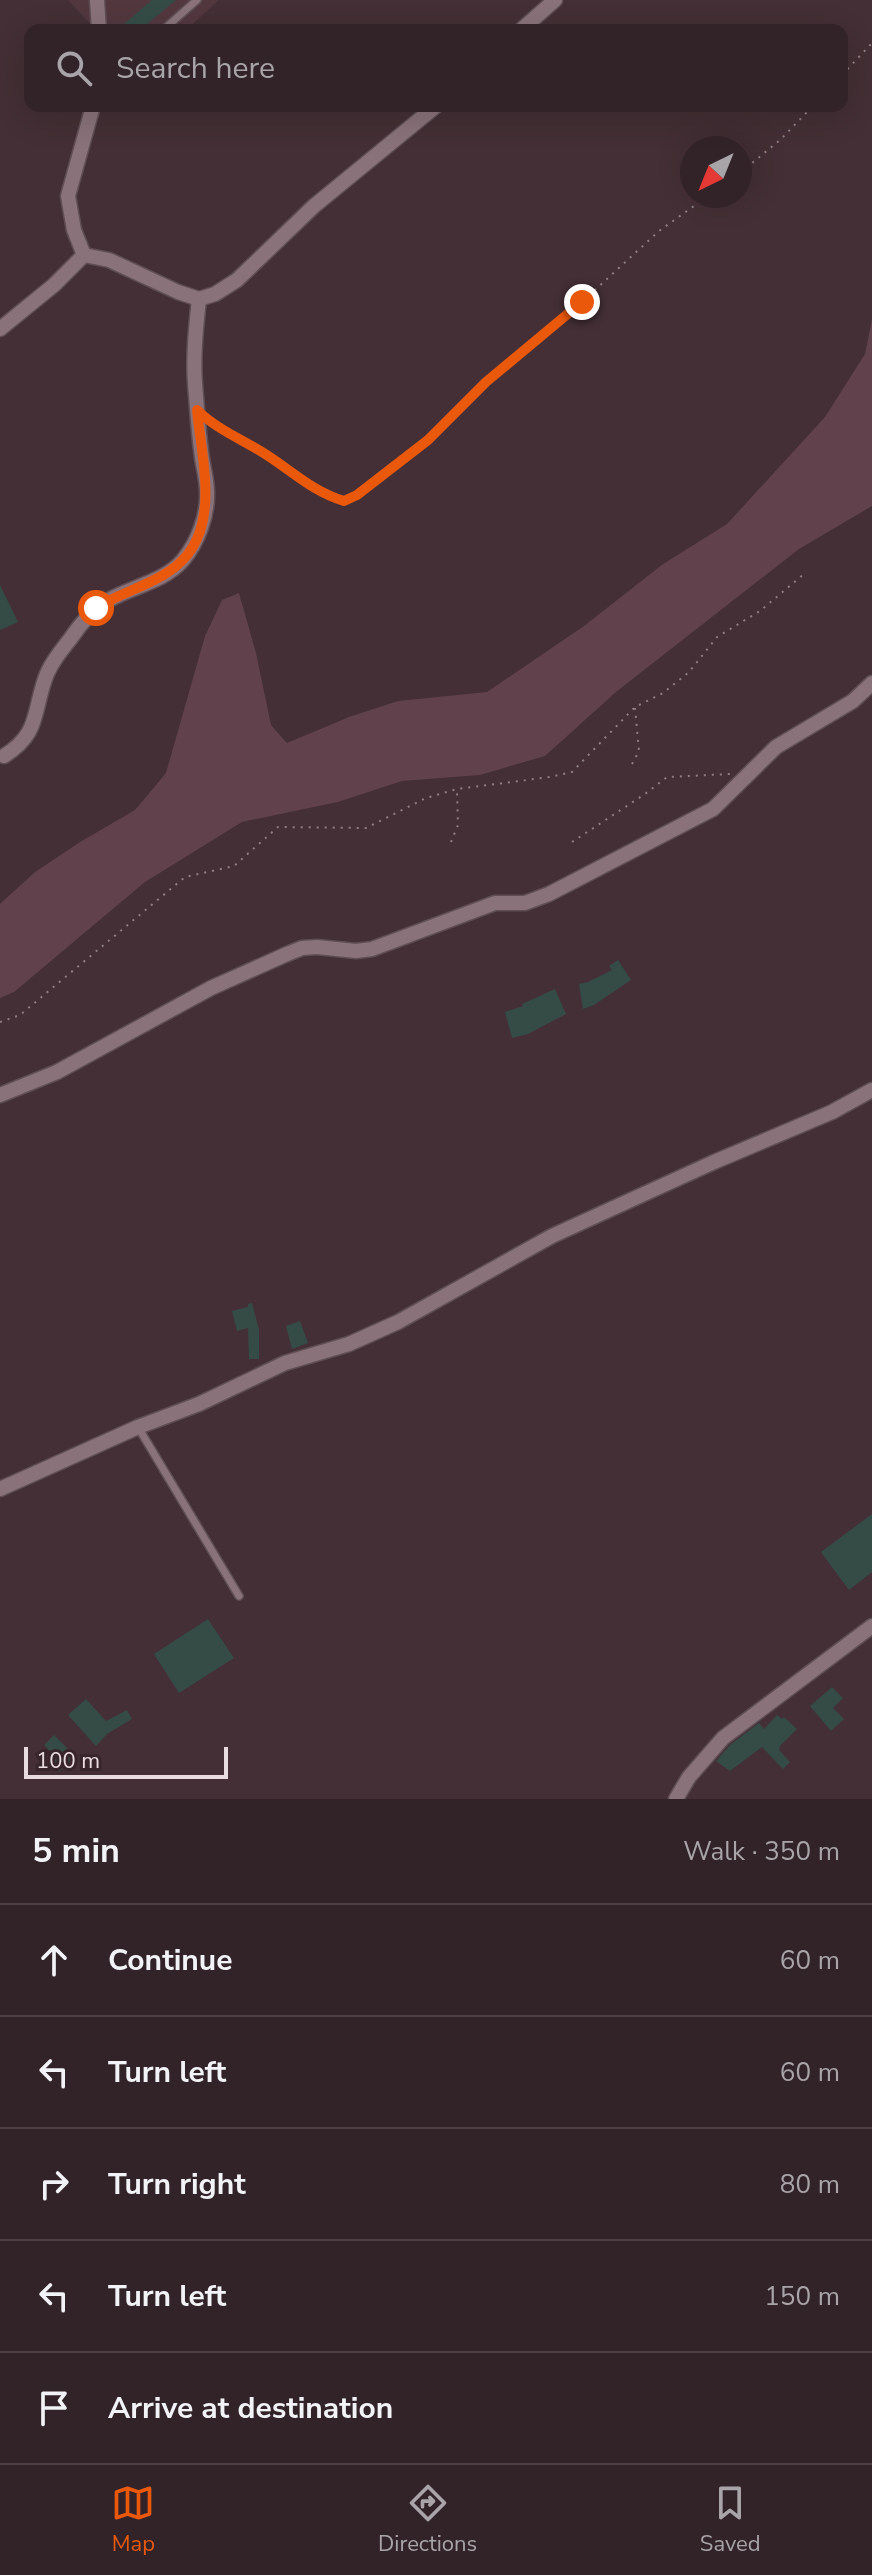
<!DOCTYPE html>
<html lang="en">
<head>
<meta charset="utf-8">
<style>
  body { margin:0; font-family:"Nunito Sans",sans-serif; background:#3d2f34; color:#f1f3f6 }
  .compass { position:absolute; left:680px; top:136px; width:72px; height:72px; border-radius:50%; background:#322328; box-shadow:0 8px 32px #0002; rotate:223deg }
  .scale { position:absolute; left:24px; bottom:20px; width:204px; box-sizing:border-box; padding-left:8px; border:4px solid #e9dce0; border-top:0; font-size:22px; line-height:28px; white-space:nowrap; color:#e9dce0; -webkit-text-stroke:6px #38252b; paint-order:stroke }
  .stop { position:absolute; width:24px; height:24px; margin:-18px; border:6px solid #ea580c; border-radius:50%; background:#fff }
  .stop.end { background:#ea580c; border-color:#fff; box-shadow:0 2px 8px #0008 }
  .list { margin:0; padding:0; list-style:none }
  h2 { display:flex; justify-content:space-between; align-items:center; height:104px; margin:0; padding:0 32px; font-size:34px }
  h2 small { font-size:26px; font-weight:400; color:#a8a4a8 }
  .list li { display:grid; grid-template-columns:52px 1fr auto; gap:24px; align-items:center; box-sizing:border-box; height:112px; padding:0 32px; border-top:2px solid #4d4045 }
  .list b { display:block; font-size:30px; white-space:nowrap }
  .list em { font-size:26px; font-style:normal; color:#a8a4a8 }
  .icon { flex:none; width:44px; height:44px; fill:none; stroke:currentColor; stroke-width:2; stroke-linecap:round; stroke-linejoin:round }
  .map { position:relative; flex:none; width:872px; height:1799px; overflow:hidden }
  .search { position:absolute; background:#322328; box-shadow:0 8px 32px #0002; left:24px; right:24px; top:24px; height:88px; display:flex; align-items:center; gap:20px; box-sizing:border-box; padding:0 28px; border-radius:16px; color:#a8a4a8; font-size:30px }
  .sheet { height:664px; background:#322328 }
  nav { display:flex; justify-content:space-around; align-items:center; box-sizing:border-box; height:112px; border-top:2px solid #4d4045; background:#322328; font-size:22px; color:#a8a4a8 }
  nav a { display:grid; justify-items:center; gap:4px }
  nav .on { color:#ea580c }
  .map>svg:first-child { display:block }
  .built { fill:#52373f }
  .green { fill:#61414c }
  .building { fill:#354c46 }
  .lines { fill:none; stroke-linecap:round; stroke-linejoin:round }
  .service-casing { stroke:#5f4e54; stroke-width:10 }
  .minor-casing { stroke:#5f4e54; stroke-width:17 }
  .path { stroke:#907f84; stroke-width:2; stroke-dasharray:2 6; stroke-linecap:butt }
  .service { stroke:#897279; stroke-width:7 }
  .minor { stroke:#897279; stroke-width:14 }
  .route { stroke:#ea580c; stroke-width:10 }
</style>
</head>
<body>
<div class="map">
<svg width="872" height="1799" viewBox="0 0 872 1799">
  <rect width="100%" height="100%" fill="#432f35"/>
  <path class="built" d="M68,0h151l-33,30h-90z"/>
  <path class="green" d="M872,319v187l-73,43 -183,143 -71,64 -65,19 -78,6 -64,21 -96,20 -97,60 -131,110 -14,6v-94l35,-32 45,-30 55,-32 31,-37 39,-137 17,-36 17,-7 17,60 15,72 16,18 62,-26 49,-16 89,-9 97,-66 79,-62 64,-40 98,-107 40,-63z"/>
  <g class="building">
    <path d="M152,0h24l-36,30h-23z"/>
    <path d="M0,585l18,37 -18,8z"/>
    <path d="M618,960l13,20 -37,25 -11,4 -4,-25 9,-2 24,-12 -3,-4z"/>
    <path d="M555,989l11,25 -38,20 -16,4 -7,-26 18,-6 -1,-2z"/>
    <path d="M252,1303l7,27v29h-10l-1,-31 -11,3 -5,-20 16,-4v-3z"/>
    <path d="M300,1321l8,22 -16,6 -6,-23z"/>
    <path d="M872,1514v58l-23,18 -28,-38z"/>
    <path d="M208,1619l26,39 -55,35 -25,-39z"/>
    <path d="M832,1687l11,11 -10,10 11,11 -13,12 -21,-25z"/>
    <path d="M86,1699l20,22 21,-11 5,9 -25,15 -11,12 -28,-31z"/>
    <path d="M777,1715l5,4 2,-2 13,12 -17,17 -1,4 11,12 -7,7 -21,-22 -32,24 -14,-10 14,-16 29,-22 5,6z"/>
    <path d="M54,1735l21,21 -16,16 -8,-8 6,-6 -13,-13z"/>
  </g>
  <g class="lines">
    <defs>
      <g id="service">
        <path d="M163,30l34,-30"/>
        <path d="M138,1427l101,169"/>
      </g>
      <g id="minor">
        <path d="M97,0l2,30"/>
        <path d="M521,30l34,-30"/>
        <path d="M84,255l-10,-25 -6,-34 25,-90"/>
        <path d="M0,329l54,-44 30,-30 25,5 69,32 21,7 16,-5 22,-14 77,-74 122,-100"/>
        <path d="M4,756c35,-22 29,-42 41,-77 5,-15 16,-28 26,-41 10,-15 22,-29 38,-38 24,-14 55,-18 74,-40 15,-18 25,-45 24,-68 0,-14 -5,-28 -6,-42 -3,-22 -4,-44 -6,-66 -2,-29 1,-57 4,-85"/>
        <path d="M0,1095l57,-23 154,-84 76,-34 15,-6 15,-1 39,4 16,-2 123,-46h30l24,-9 164,-85 63,-62 77,-46 19,-18"/>
        <path d="M0,1489l138,-62 61,-23 86,-41 64,-19 49,-22 154,-86 162,-74 118,-50 40,-22"/>
        <path d="M676,1799l13,-22 34,-39 149,-112"/>
      </g>
    </defs>
    <use href="#service" class="service-casing"/>
    <use href="#minor" class="minor-casing"/>
    <g class="path">
      <path d="M842,75l30,-32"/>
      <path d="M740,173l40,-33 33,-34"/>
      <path d="M214,424l49,29 47,34 34,14 13,-6 71,-55 58,-58 96,-80 77,-71 49,-35"/>
      <path d="M632,764l7,-13 -4,-43"/>
      <path d="M451,842l7,-17 -1,-34"/>
      <path d="M572,842l73,-48 22,-17 63,-3"/>
      <path d="M0,1022l20,-7 165,-138 49,-11 44,-39 88,1 60,-30 31,-9 93,-12 22,-5 63,-65 28,-14 26,-21 28,-35 43,-26 44,-37"/>
    </g>
    <use href="#service" class="service"/>
    <use href="#minor" class="minor"/>
  </g>
  <g class="lines">
    <path class="route" d="M96,608c23,-15 50,-21 72,-36 56,-35 34,-108 29,-162 18,18 44,29 65,42 28,17 49,39 82,49l13,-6 71,-55 58,-58 96,-80"/>
  </g>
</svg>
<svg class="compass" viewBox="-18 -18 36 36"><path d="M0-13l5 13h-10z" fill="#e53935"/><path d="M0 13l5-13h-10z" fill="#a8a4a8"/></svg>
<div class="scale">100 m</div>
<div class="stop" style="left:96px;top:608px"></div>
<div class="stop end" style="left:582px;top:302px"></div>
<div class="search"><svg class="icon" aria-label="search" viewBox="0 0 24 24"><circle cx="10" cy="10" r="6"/><path d="M15 15l6 6"/></svg>Search here</div>
</div>
<section class="sheet">
<h2>5 min<small>Walk · 350 m</small></h2>
<ul class="list">
<li><svg class="icon" aria-label="ahead" viewBox="0 0 24 24"><path d="M12 20V5M6 11l6-6 6 6"/></svg><div><b>Continue</b></div><em>60 m</em></li>
<li><svg class="icon" aria-label="left" viewBox="0 0 24 24"><path d="M17 20v-9H6M10 6l-5 5 5 5"/></svg><div><b>Turn left</b></div><em>60 m</em></li>
<li><svg class="icon" aria-label="right" viewBox="0 0 24 24"><path d="M7 20v-9h11M14 6l5 5-5 5"/></svg><div><b>Turn right</b></div><em>80 m</em></li>
<li><svg class="icon" aria-label="left" viewBox="0 0 24 24"><path d="M17 20v-9H6M10 6l-5 5 5 5"/></svg><div><b>Turn left</b></div><em>150 m</em></li>
<li><svg class="icon" aria-label="arrive" viewBox="0 0 24 24"><path d="M6 21V4h12l-3 4 3 4H6"/></svg><div><b>Arrive at destination</b></div></li>
</ul>
</section>
<nav>
<a class="on"><svg class="icon" aria-label="map" viewBox="0 0 24 24"><path d="M3 6l6-2 6 2 6-2v14l-6 2-6-2-6 2zM9 4v14M15 6v14"/></svg>Map</a>
<a><svg class="icon" aria-label="directions" viewBox="0 0 24 24"><path d="M12 3l9 9-9 9-9-9zM9 14v-3h6M13 9l2 2-2 2"/></svg>Directions</a>
<a><svg class="icon" aria-label="saved" viewBox="0 0 24 24"><path d="M7 4h10v16l-5-4-5 4z"/></svg>Saved</a>
</nav>
</body>
</html>
